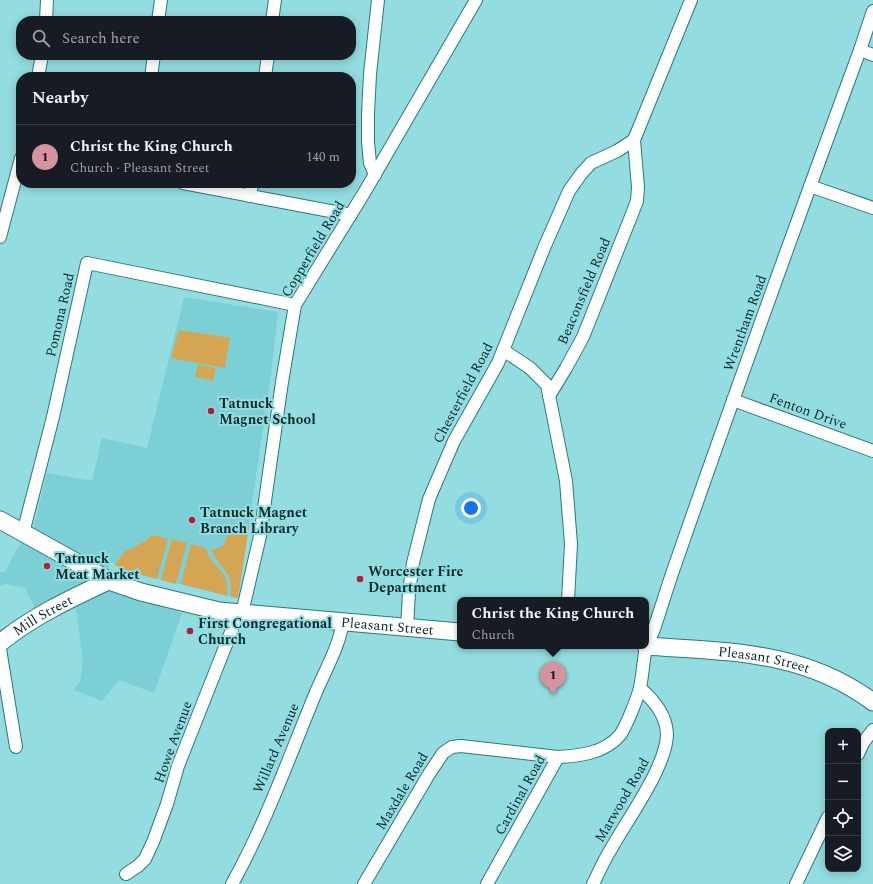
<!DOCTYPE html>
<html lang="en">
<head>
<meta charset="utf-8">
<style>
  body { margin:0; font-family:Spectral,serif; background:#20242c; color:#f1f3f6 }
  .controls { position:absolute; right:12px; bottom:12px; display:grid; overflow:hidden; border-radius:8px; box-shadow:0 2px 10px #0003 }
  .controls button { width:36px; height:36px; display:grid; place-items:center; padding:0; border:0; border-bottom:1px solid #363941; background:#171b24; color:#f1f3f6; font:20px sans-serif }
  .you { position:absolute; left:471px; top:508px; width:14px; height:14px; margin:-10px; border:3px solid #fff; border-radius:50%; background:#1a73e8; box-shadow:0 0 0 6px #1a73e833 }
  .badge { display:grid; place-items:center; width:26px; height:26px; border-radius:50%; background:#d4939f; color:#111; font-size:13px; font-weight:700 }
  .pin { position:absolute; translate:-50% -33px; filter:drop-shadow(0 1px 2px #0008) }
  .pin::after { content:''; position:absolute; top:21px; width:14px; height:12px; background:inherit; clip-path:polygon(0 0,100% 0,50% 100%) }
  .popup { position:absolute; left:457px; top:597px; width:192px; height:52px; box-sizing:border-box; display:grid; place-content:center; border-radius:8px; background:#171b24; filter:drop-shadow(0 1px 3px #0005); font-size:13px; white-space:nowrap; color:#9ea1a6 }
  .popup b { font-size:15px; color:#f1f3f6 }
  .popup::after { content:''; position:absolute; left:50%; top:100%; margin-left:-8px; border:8px solid transparent; border-top-color:#171b24 }
  .list { margin:0; padding:0; list-style:none }
  h2 { display:flex; justify-content:space-between; align-items:center; height:52px; margin:0; padding:0 16px; font-size:17px }
  h2 small { font-size:13px; font-weight:400; color:#9ea1a6 }
  .list li { display:grid; grid-template-columns:26px 1fr auto; gap:12px; align-items:center; box-sizing:border-box; height:64px; padding:0 16px; border-top:1px solid #363941 }
  .list b { display:block; font-size:15px; white-space:nowrap }
  .list p { margin:0; font-size:13px; white-space:nowrap; color:#9ea1a6 }
  .list em { font-size:13px; font-style:normal; color:#9ea1a6 }
  .icon { flex:none; width:22px; height:22px; fill:none; stroke:currentColor; stroke-width:2; stroke-linecap:round; stroke-linejoin:round }
  .map { position:relative; flex:none; width:873px; height:884px; overflow:hidden }
  .search { position:absolute; background:#171b24; box-shadow:0 2px 10px #0003; left:16px; top:16px; width:340px; height:44px; display:flex; align-items:center; gap:10px; box-sizing:border-box; padding:0 14px; border-radius:16px; color:#9ea1a6; font-size:15px }
  .panel { position:absolute; background:#171b24; box-shadow:0 2px 10px #0003; left:16px; top:72px; width:340px; height:116px; border-radius:16px }
  .map>svg:first-child { display:block }
  .built { fill:#7cd0d5 }
  .green { fill:#d4a653 }
  .lines { fill:none; stroke-linecap:round; stroke-linejoin:round }
  .minor-casing { stroke:#2d787c; stroke-width:14 }
  .secondary-casing { stroke:#2d787c; stroke-width:19 }
  .minor { stroke:#fff; stroke-width:12 }
  .secondary { stroke:#fff; stroke-width:17 }
  .poi-dot { fill:#b11e34; stroke:#93dce0; stroke-width:1.5 }
  .labels { text-anchor:middle; dominant-baseline:central; stroke-width:4; stroke-linejoin:round; paint-order:stroke }
  .street-label { font-size:14px; fill:#0a2a2c; stroke:#93dce0 }
  .poi-label { font-size:14px; font-weight:bold; fill:#0a2a2c; stroke:#93dce0; text-anchor:start }
</style>
</head>
<body>
<div class="map">
<svg width="873" height="884" viewBox="0 0 873 884">
  <rect width="100%" height="100%" fill="#93dce0"/>
  <path class="built" d="M184,297l94,15 -7,63 -33,223 -111,-27 -19,-10 3,29 71,23 -28,80 -35,-13 -17,21 -28,-11 6,-9 3,-19 -7,-53 -17,-9 -23,11 -11,-23 -20,-4 -5,2v-14h5l11,-22 18,-24 13,-53 45,8 10,-43 45,10z"/>
  <g class="green">
    <path d="M179,330l51,8 -5,30 -54,-10z"/>
    <path d="M198,365l18,3 -3,13 -18,-4z"/>
    <path d="M234,523l15,3 -11,72 -7,-1c2,-29 -11,-26 -20,-48h5l8,-4 7,-20 2,1z"/>
    <path d="M153,535l15,4 -11,40 -29,-7 -13,-7 9,-13 20,-10z"/>
    <path d="M172,539l15,4 -11,41 -15,-4z"/>
    <path d="M191,544l15,4c5,22 25,19 21,48l-46,-12z"/>
  </g>
  <g class="lines">
    <defs>
      <g id="minor">
        <path d="M46,21l1,-21"/>
        <path d="M158,21l3,-21"/>
        <path d="M272,21l3,-21"/>
        <path d="M860,50l13,5"/>
        <path d="M38,77l4,-22"/>
        <path d="M151,77l3,-22"/>
        <path d="M265,77l3,-22"/>
        <path d="M375,175l-5,-12 -2,-21v-28l2,-40 8,-74"/>
        <path d="M183,183l168,32"/>
        <path d="M810,186l63,22"/>
        <path d="M250,196l2,-13"/>
        <path d="M0,237l21,-79"/>
        <path d="M503,350l27,18 17,17 19,96 5,63 -3,56"/>
        <path d="M549,396l17,-28 17,-31 49,-123 5,-13 1,-14 -4,-47 57,-140"/>
        <path d="M733,400l140,51"/>
        <path d="M23,533l30,-116 34,-154 208,42"/>
        <path d="M407,628l2,-36 4,-29 16,-64 25,-58 44,-78 46,-115 25,-57 12,-17 10,-11 26,-12 17,-11"/>
        <path d="M0,649l16,98"/>
        <path d="M858,754l5,-11 10,-13"/>
        <path d="M126,874l12,-8 7,-7 8,-17 14,-38 11,-38 55,-139 9,-14 18,-77 22,-154 13,-77 69,-112 112,-193"/>
        <path d="M232,884c33,-59 56,-124 82,-187 10,-25 25,-49 29,-76"/>
        <path d="M364,884l65,-110 14,-21 9,-6 9,-1 97,11"/>
        <path d="M487,884l71,-127c22,-1 47,-4 62,-22 6,-8 18,-38 20,-48 3,-13 3,-26 6,-39 2,-8 7,-15 9,-22 7,-21 13,-41 20,-61 60,-172 122,-344 185,-515l13,-39"/>
        <path d="M593,884c6,-12 11,-24 18,-35 16,-29 56,-83 56,-115 -1,-20 -13,-33 -27,-46"/>
        <path d="M796,884l32,-67"/>
      </g>
      <g id="secondary">
        <path id="s1" d="M0,520l112,62 29,10 78,19 241,21"/>
        <path id="s2" d="M0,643c33,-27 72,-45 110,-63"/>
        <path id="s3" d="M646,646c82,6 157,4 227,56"/>
      </g>
    </defs>
    <use href="#minor" class="minor-casing"/>
    <use href="#secondary" class="secondary-casing"/>
    <use href="#minor" class="minor"/>
    <use href="#secondary" class="secondary"/>
  </g>
  <g class="poi-dot">
    <circle cx="211" cy="411" r="4"/>
    <circle cx="192" cy="520" r="4"/>
    <circle cx="47" cy="566" r="4"/>
    <circle cx="360" cy="579" r="4"/>
    <circle cx="190" cy="631" r="4"/>
  </g>
  <g class="labels">
    <g class="street-label">
      <text transform="translate(313 249) rotate(-59)">Copperfield Road</text>
      <text transform="translate(584 291) rotate(-67)">Beaconsfield Road</text>
      <text transform="translate(60 315) rotate(-77)">Pomona Road</text>
      <text transform="translate(745 323) rotate(-70)">Wrentham Road</text>
      <text transform="translate(463 393) rotate(-62)">Chesterfield Road</text>
      <text transform="translate(808 411) rotate(20)">Fenton Drive</text>
      <text stroke="none"><textPath href="#s2" startOffset="51">Mill Street</textPath></text>
      <text stroke="none"><textPath href="#s1" startOffset="408">Pleasant Street</textPath></text>
      <text stroke="none"><textPath href="#s3" startOffset="119">Pleasant Street</textPath></text>
      <text transform="translate(173 742) rotate(-70)">Howe Avenue</text>
      <text transform="translate(276 748) rotate(-67)">Willard Avenue</text>
      <text transform="translate(402 791) rotate(-59)">Maxdale Road</text>
      <text transform="translate(520 795) rotate(-61)">Cardinal Road</text>
      <text transform="translate(622 800) rotate(-60)">Marwood Road</text>
    </g>
    <g class="poi-label">
      <text x="219" y="403">Tatnuck<tspan x="219" dy="16">Magnet School</tspan></text>
      <text x="200" y="512">Tatnuck Magnet<tspan x="200" dy="16">Branch Library</tspan></text>
      <text x="55" y="558">Tatnuck<tspan x="55" dy="16">Meat Market</tspan></text>
      <text x="368" y="571">Worcester Fire<tspan x="368" dy="16">Department</tspan></text>
      <text x="198" y="623">First Congregational<tspan x="198" dy="16">Church</tspan></text>
    </g>
  </g>
</svg>
<div class="controls">
<button>+</button>
<button>−</button>
<button><svg class="icon" aria-label="locate" viewBox="0 0 24 24"><circle cx="12" cy="12" r="6"/><path d="M12 2v4M12 18v4M2 12h4M18 12h4"/></svg></button>
<button><svg class="icon" aria-label="layers" viewBox="0 0 24 24"><path d="M12 4l9 5-9 5-9-5zM3 14l9 5 9-5"/></svg></button>
</div>
<div class="you"></div>
<div class="pin badge" style="left:553px;top:695px">1</div>
<div class="popup"><b>Christ the King Church</b>Church</div>
<div class="search"><svg class="icon" aria-label="search" viewBox="0 0 24 24"><circle cx="10" cy="10" r="6"/><path d="M15 15l6 6"/></svg>Search here</div>
<section class="panel">
<h2>Nearby<small></small></h2>
<ul class="list">
<li><span class="badge">1</span><div><b>Christ the King Church</b><p>Church · Pleasant Street</p></div><em>140 m</em></li>
</ul>
</section>
</div>
</body>
</html>
